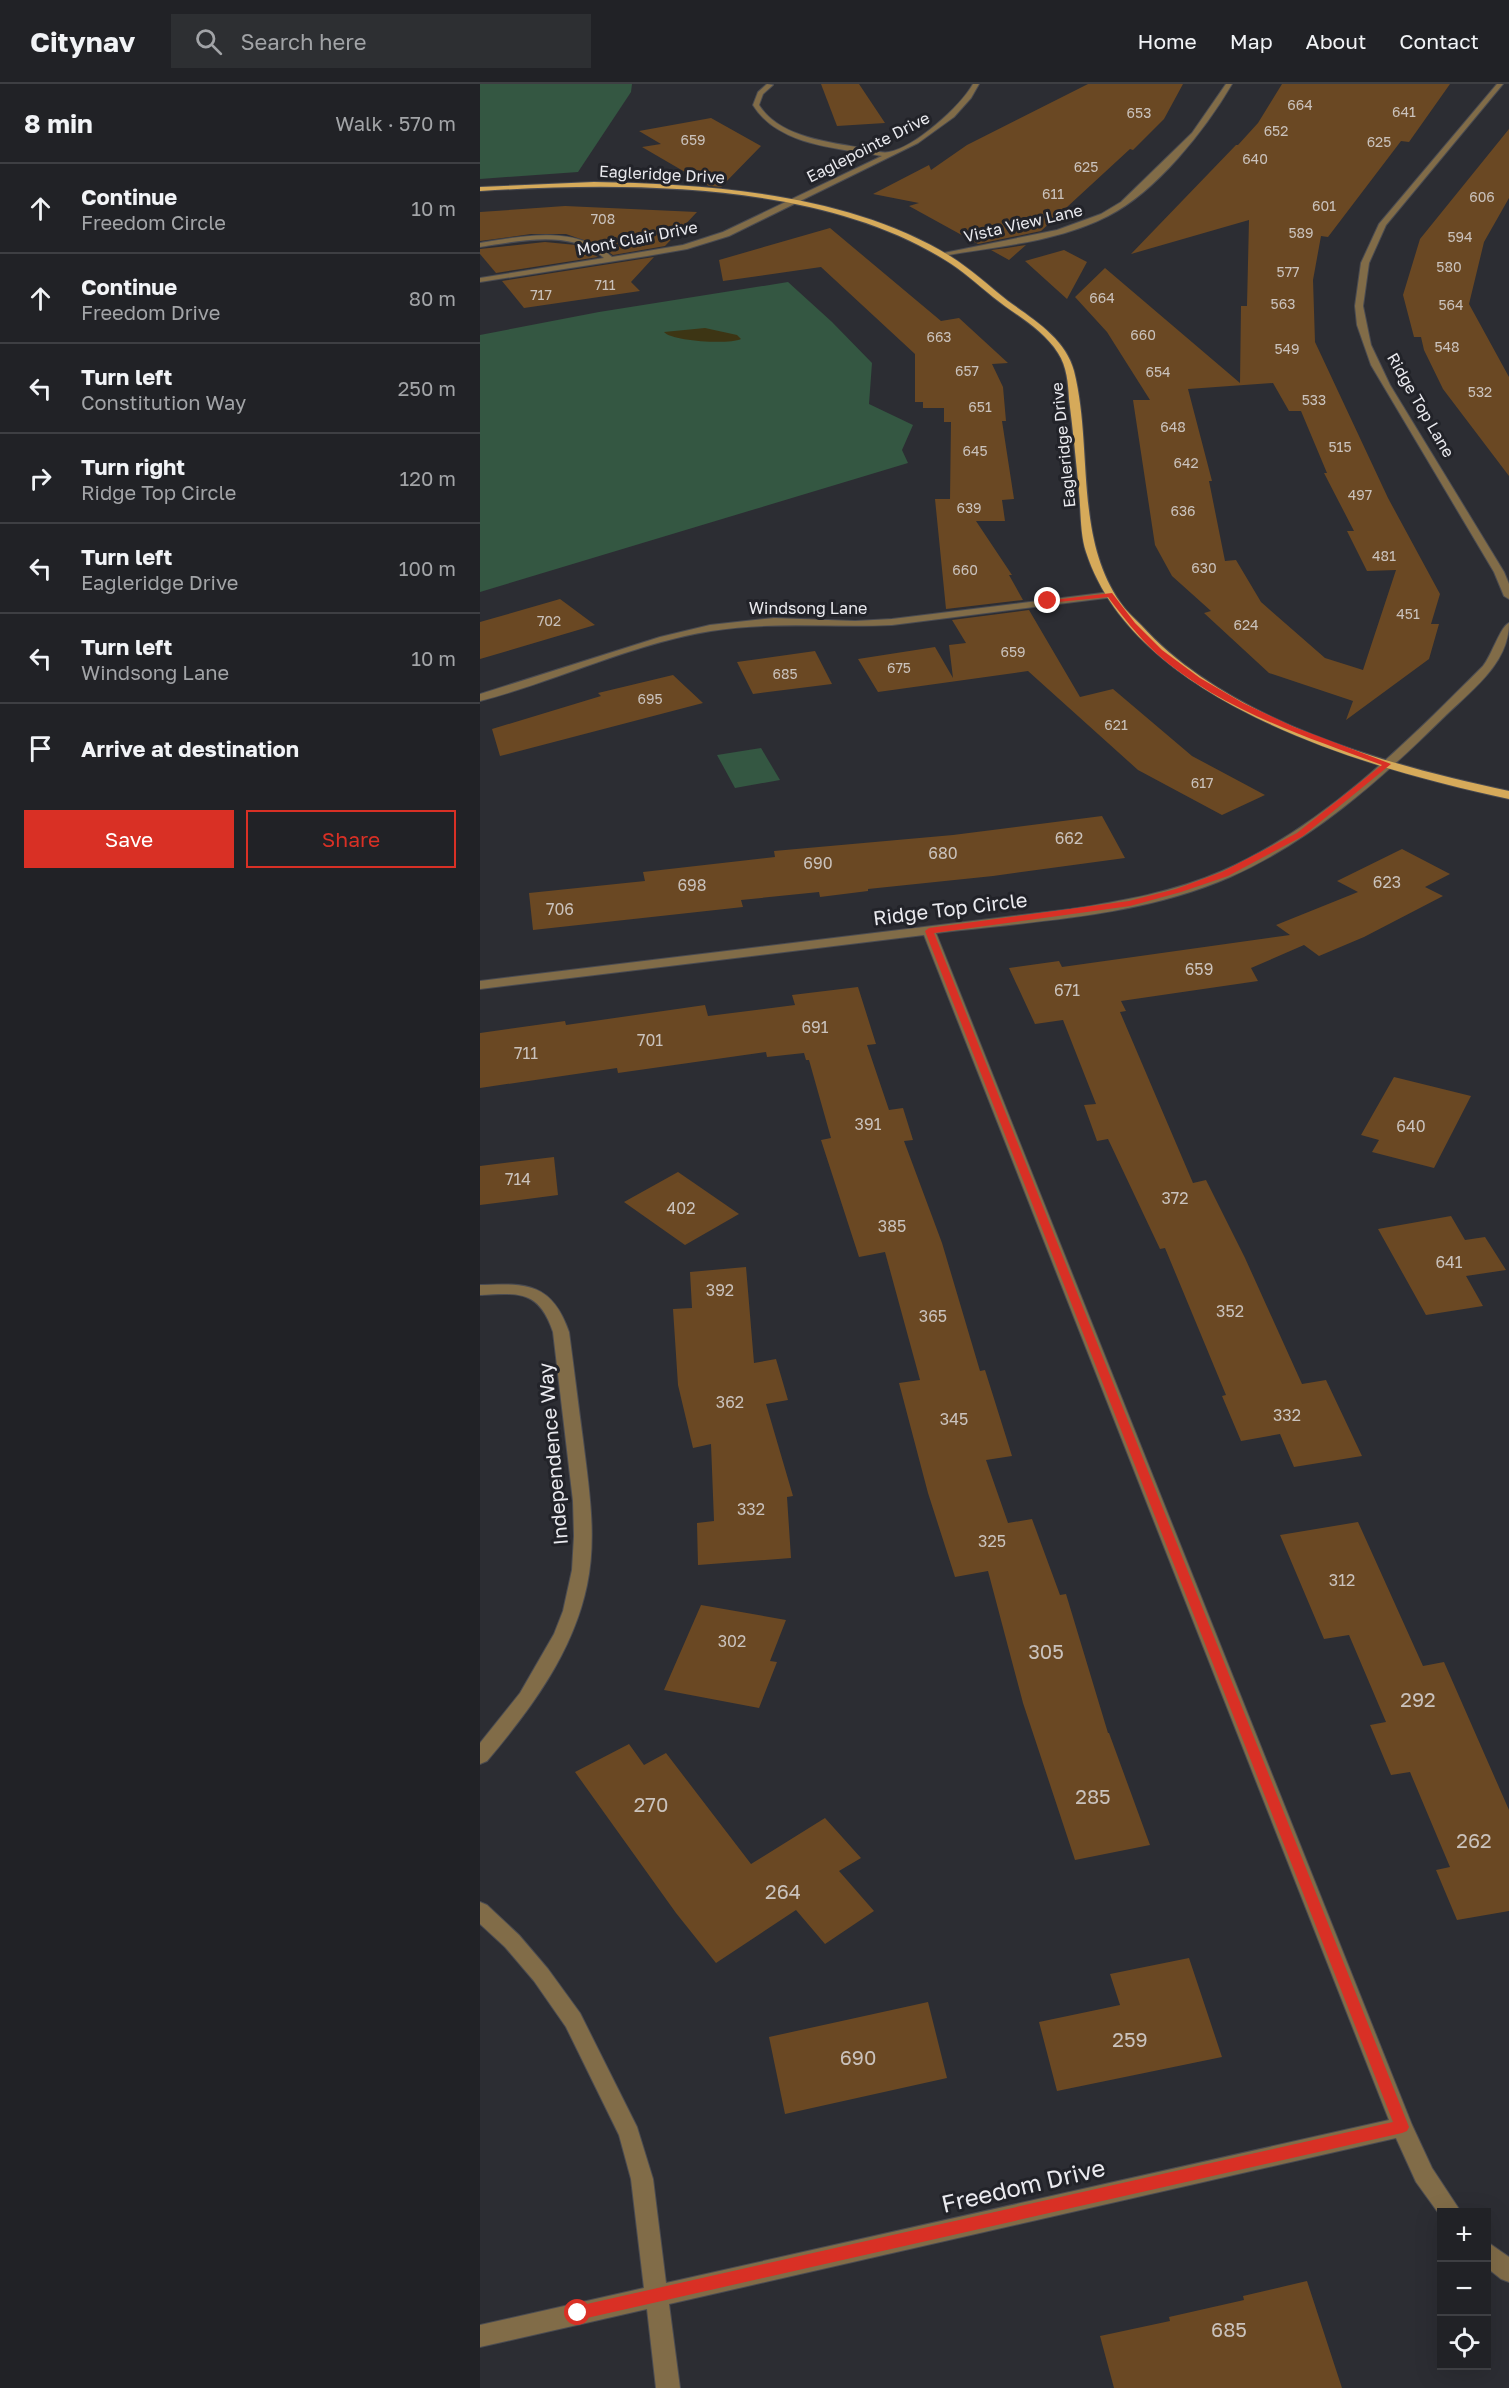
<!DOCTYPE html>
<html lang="en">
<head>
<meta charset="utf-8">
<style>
  body { margin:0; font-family:"Golos Text",sans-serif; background:#2d2f32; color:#f1f3f6 }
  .controls { position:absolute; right:18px; bottom:18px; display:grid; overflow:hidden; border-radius:0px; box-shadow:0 6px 24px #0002 }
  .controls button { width:54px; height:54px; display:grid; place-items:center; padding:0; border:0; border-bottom:2px solid #3e3f43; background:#212226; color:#f1f3f6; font:30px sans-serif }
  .stop { position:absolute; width:18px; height:18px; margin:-14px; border:4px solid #d93025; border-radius:50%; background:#fff }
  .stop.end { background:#d93025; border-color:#fff; box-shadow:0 2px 6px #0008 }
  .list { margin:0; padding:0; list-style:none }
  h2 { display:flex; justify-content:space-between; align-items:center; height:78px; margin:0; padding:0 24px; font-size:26px }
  h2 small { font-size:20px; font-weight:400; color:#a2a4a7 }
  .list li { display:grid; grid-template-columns:39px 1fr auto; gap:18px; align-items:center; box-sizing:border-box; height:90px; padding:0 24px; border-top:2px solid #3e3f43 }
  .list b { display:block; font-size:22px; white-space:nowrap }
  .list p { margin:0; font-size:20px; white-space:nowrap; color:#a2a4a7 }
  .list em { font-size:20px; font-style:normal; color:#a2a4a7 }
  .actions { display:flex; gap:12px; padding:18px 24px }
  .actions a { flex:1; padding:14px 0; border:2px solid #d93025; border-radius:0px; text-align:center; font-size:21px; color:#d93025 }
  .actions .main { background:#d93025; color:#fff }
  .icon { flex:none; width:33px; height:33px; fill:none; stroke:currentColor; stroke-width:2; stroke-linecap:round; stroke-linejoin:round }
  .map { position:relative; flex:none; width:1029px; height:2304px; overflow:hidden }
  header { display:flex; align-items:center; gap:36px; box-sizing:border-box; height:84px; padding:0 30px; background:#212226; border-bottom:2px solid #3e3f43 }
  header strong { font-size:28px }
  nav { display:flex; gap:33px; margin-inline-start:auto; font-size:21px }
  .search { width:420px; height:54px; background:#2d2f32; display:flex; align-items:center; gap:15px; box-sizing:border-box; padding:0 21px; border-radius:0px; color:#a2a4a7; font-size:22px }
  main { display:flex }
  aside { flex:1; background:#212226 }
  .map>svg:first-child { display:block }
  .green { fill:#345742 }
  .sand { fill:#3d3514 }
  .building { fill:#6a4823; fill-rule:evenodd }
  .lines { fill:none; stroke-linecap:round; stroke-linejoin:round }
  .minor-casing { stroke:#4a4b51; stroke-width:2 }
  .major-casing { stroke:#4a4b51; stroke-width:2 }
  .minor { fill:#816c48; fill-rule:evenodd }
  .major { fill:#d6aa5a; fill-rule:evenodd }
  .route { fill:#d93025 }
  .labels { text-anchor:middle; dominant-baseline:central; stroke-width:6; stroke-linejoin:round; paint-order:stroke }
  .far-number-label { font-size:14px; fill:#cac2bc }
  .far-street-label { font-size:16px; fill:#eaeaef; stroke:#222329 }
  .number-label { font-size:16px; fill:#cac2bc }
  .street-label { font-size:20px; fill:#eaeaef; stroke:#222329 }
  .near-number-label { font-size:20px; fill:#cac2bc }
  .near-street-label { font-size:24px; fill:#eaeaef; stroke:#222329 }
</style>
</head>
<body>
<header>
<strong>Citynav</strong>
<div class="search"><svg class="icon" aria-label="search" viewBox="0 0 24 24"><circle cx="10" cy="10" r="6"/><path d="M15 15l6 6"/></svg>Search here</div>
<nav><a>Home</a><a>Map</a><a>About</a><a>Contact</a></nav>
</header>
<main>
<aside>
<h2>8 min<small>Walk · 570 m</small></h2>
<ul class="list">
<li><svg class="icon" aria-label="ahead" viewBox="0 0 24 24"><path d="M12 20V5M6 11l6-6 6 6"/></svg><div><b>Continue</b><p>Freedom Circle</p></div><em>10 m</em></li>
<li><svg class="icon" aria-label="ahead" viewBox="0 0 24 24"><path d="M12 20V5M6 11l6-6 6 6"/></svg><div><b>Continue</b><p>Freedom Drive</p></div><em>80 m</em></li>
<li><svg class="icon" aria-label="left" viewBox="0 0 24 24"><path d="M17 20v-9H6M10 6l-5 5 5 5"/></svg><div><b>Turn left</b><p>Constitution Way</p></div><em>250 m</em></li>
<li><svg class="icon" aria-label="right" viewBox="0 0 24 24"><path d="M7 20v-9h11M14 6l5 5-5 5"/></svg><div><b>Turn right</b><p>Ridge Top Circle</p></div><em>120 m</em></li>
<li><svg class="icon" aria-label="left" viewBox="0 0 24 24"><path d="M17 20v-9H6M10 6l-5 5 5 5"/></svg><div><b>Turn left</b><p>Eagleridge Drive</p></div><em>100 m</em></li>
<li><svg class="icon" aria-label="left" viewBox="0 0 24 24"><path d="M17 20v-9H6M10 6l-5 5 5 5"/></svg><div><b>Turn left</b><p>Windsong Lane</p></div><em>10 m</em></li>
<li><svg class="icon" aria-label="arrive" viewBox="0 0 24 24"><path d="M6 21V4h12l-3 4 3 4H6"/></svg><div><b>Arrive at destination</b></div></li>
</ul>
<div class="actions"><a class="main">Save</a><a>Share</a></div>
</aside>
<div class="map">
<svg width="1029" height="2304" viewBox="0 0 1029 2304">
  <rect width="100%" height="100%" fill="#2c2d33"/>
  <g class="green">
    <path d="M0,0h152l-1,8 -53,80 -98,7z"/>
    <path d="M308,198l44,40 40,41 -3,41 44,21 -11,25 6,13 -428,129v-257l119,-23z"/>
    <path d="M281,664l19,32 -45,8 -18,-33z"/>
  </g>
  <path class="sand" d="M225,244l32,7 4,4c-13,6 -70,2 -77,-7z"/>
  <g class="building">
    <path d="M341,0h38l26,39 -48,3z"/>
    <path d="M608,0h95l-19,35 -31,31 -3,-1 -89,82 -63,13 -69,-38 10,-3 -46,-9 56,-29 2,5 36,-25z"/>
    <path d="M802,0h168l-41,58 -8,-1 -73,96 -7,-1 -8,44 2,62 73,156 52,96 -9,30h8l-10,35 -83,61 7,-19 -84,-28 -65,-60 7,-2 -39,-35 -17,-31 -22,-145h17l-43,-68 -32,-35 30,-29 135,115 1,-77h6l2,-86 -118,34 105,-109h2l20,-22zM793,299l16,28h12l26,62h-3l30,58h-7l20,40 29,-1 -33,100 -38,-12 -64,-56 -25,-42 -11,1 -16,-80h3l-24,-92z"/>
    <path d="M231,34l50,28 -40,41 -12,-1 -67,-39 19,-3 -22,-13z"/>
    <path d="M1029,45v69l-25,44 -15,62 40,73v99l-66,-87 -19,-39 -3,-13h-7l-11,-42 17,-56z"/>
    <path d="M85,122l132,6 -32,34 -52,9 -15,-10 -32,-11h-35l-51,7v-29z"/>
    <path d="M350,144l111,93 18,-3 49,45 -16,1 11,23 3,34h-4l12,78 -12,1 3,21h-29l36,54h-3l14,25 -77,9 -11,-110h15l1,-77h-7v-14h-21v-6h-8v-48l-94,-87 -98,14 -4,-21z"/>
    <path d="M65,158l31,3 22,12 -102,16 -16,-19v-5z"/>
    <path d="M546,161l-17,15 -18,-10 16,-2z"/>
    <path d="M584,166l23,12 -20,37 -42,-38z"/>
    <path d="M174,173l-23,25 9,9 -116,17 -22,-27z"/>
    <path d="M80,515l35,26 -115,34v-37z"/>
    <path d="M549,526l51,87 33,-8 79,67 73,39 -43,20 -84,-45 -110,-99 -150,21 -20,-33 77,-12 18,31 -4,-33 17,-2 -14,-23z"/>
    <path d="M335,567l17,33 -79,10 -16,-32z"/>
    <path d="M193,591l30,28 -203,53 -8,-27 109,-33 -3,-3z"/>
    <path d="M622,732l23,42 -132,18 -125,13v2l-48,6 -1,-5 -78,8 2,7 -210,23 -4,-37 116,-12 -2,-9 132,-15 -1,-6 179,-16z"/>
    <path d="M922,765l48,25 -25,13 18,9 -79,41 -45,19 -15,-11 -53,23 7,13 -137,20 5,10 -6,1 73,171 13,-3 39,78 57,126 24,-4 36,76 -68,11 -14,-33 -39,7 -19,-45 4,-1 -61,-147 -5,1 -52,-110 -11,2 -13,-36 12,-1 -33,-84 -28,4 -26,-56 50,-7 3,6 228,-32 -14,-10 82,-33 -21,-11z"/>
    <path d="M378,903l18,57 -9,1 22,65 14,-2 10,32 -9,1 38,102 38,128 5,-1 27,86 -26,4 22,63 24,-4 28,76 6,-1 42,139h1l41,112 -75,15 -52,-157 -35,-132 -33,6 -27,-84 -29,-110 21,-3 -35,-128 -26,5 -38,-117 10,-2 -22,-78h-3l-2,-7 -37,4 -1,-5 -148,21 -1,-5 -137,20v-55l85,-12 1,4 139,-20 3,11 87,-11 -3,-10z"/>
    <path d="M914,993l77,19 -37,72 -62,-16 7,-12 -18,-5z"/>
    <path d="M74,1073l4,38 -78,10v-39z"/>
    <path d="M198,1088l61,42 -54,31 -61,-43z"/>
    <path d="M971,1132l14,24 20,-3 21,33 -40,6 17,30 -57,9 -48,-86z"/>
    <path d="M266,1183l8,96 22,-4 12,41 -22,4 27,92 -6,1 4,61 -93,7 -1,-42 17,-2 -3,-77 -18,4 -15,-63 -5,-76 19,-1 -2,-36z"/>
    <path d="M878,1438l65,144 21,-4 65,148v101l-52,9 -21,-50 14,-3 -40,-95 -19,3 -21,-50 16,-3 -37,-87 -25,4 -44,-104z"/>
    <path d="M221,1521l85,15 -16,41 7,1 -18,46 -95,-18z"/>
    <path d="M149,1660l15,21 22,-12 85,111 74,-46 36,40 -22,13 35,40 -49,33 -29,-34 -80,53 -40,-50 -101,-141z"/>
    <path d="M709,1874l33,99 -165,34 -18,-69 81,-17 -10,-31z"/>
    <path d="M448,1918l19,76 -162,36 -16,-77z"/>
    <path d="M827,2197l35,107h-228l-14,-52 70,-15 -1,-4 75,-17 -1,-4z"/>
  </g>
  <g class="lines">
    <defs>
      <g id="minor">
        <path d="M287,0l6,1 -10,9 -4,11c20,32 68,37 103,43 8,1 19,6 27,4 25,-4 72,-46 84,-68h6l-8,14 -17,19 -36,26 -189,93 -42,13 -40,7 -167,26v-4l124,-20c-33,-29 -84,-17 -124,-11v-4c44,-7 95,-18 132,14l71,-12 40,-13 159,-76c-43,-8 -104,-10 -129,-51l5,-13z"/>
        <path d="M746,0h6c-27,46 -76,108 -124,132 -50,26 -110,30 -165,40l-4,-2 118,-24 44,-16 20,-12 71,-69z"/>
        <path d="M1017,0h6l-117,141 -17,38 -6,43 8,39 19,40 114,187 5,12v15l-5,-3 -10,-24 -123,-207 -14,-40 -2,-19 6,-43 18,-39z"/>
        <path d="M630,508l4,1v4l-222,28c-61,3 -121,-4 -181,6 -80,13 -154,50 -231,70v-7l180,-57 50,-12 64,-7 81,3 37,-2z"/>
        <path d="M1029,539c0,42 -40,69 -68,97 -62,61 -130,121 -211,157 -91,40 -196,44 -294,56l476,1192 20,43 29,44h-19v6l-26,-36 -20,-44 -727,166 11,84h-24l-9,-79 -167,38v-22l164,-37 -13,-109 -12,-44 -53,-108 -32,-46 -29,-34 -25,-23v-22l7,3 32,30 29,34 32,44 57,114 16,52 13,104 723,-163 -465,-1185 -444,54v-8l591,-72c51,-8 103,-17 151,-38 102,-45 183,-127 261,-205 9,-11 17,-39 26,-43z"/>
        <path d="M0,1201c47,-2 72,-2 89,47 5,36 9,72 14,108 6,48 14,98 4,145 -14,68 -57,125 -100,176l-7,3v-21l40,-50 34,-59 9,-23 9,-41 2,-34 -1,-35 -20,-169c-14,-42 -34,-39 -73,-37z"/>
        <path d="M1006,2157l23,16v25l-8,-3 -15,-12z"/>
      </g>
      <path id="major" d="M114,98c116,2 255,12 356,74 21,13 39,30 58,45 25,18 58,38 66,70 19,75 0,165 46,231 6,9 14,16 21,23 87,96 245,140 368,166v8c-139,-30 -374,-95 -423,-247 -6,-18 -5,-41 -7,-60 -3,-31 -6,-62 -10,-93 -1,-16 -2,-32 -11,-46 -15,-24 -44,-39 -65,-56 -16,-13 -31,-27 -48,-37 -127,-79 -320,-78 -465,-69v-4z"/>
    </defs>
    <use href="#minor" class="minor-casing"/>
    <use href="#major" class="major-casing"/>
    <use href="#minor" class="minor"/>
    <use href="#major" class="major"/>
  </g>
  <path class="route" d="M632,509l23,30 27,27 38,28 43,25 51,24 97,37 -88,72 -75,40 -47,16 -51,14 -196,27 475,1194 -2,4 -5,2 -824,187 -5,-2 -2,-5 2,-5 5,-2 815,-184 -468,-1191 4,-3 200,-27 47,-12 46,-17 75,-39 85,-68c-78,-29 -163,-56 -226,-112 -18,-17 -33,-36 -48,-56l-60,6 -3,-2z"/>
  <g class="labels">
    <g class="far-number-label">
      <text x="820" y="20">664</text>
      <text x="924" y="27">641</text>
      <text x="659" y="28">653</text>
      <text x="796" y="46">652</text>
      <text x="213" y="55">659</text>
      <text x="899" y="57">625</text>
      <text x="775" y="74">640</text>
      <text x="606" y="82">625</text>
      <text x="573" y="109">611</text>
      <text x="1002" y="112">606</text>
      <text x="844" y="121">601</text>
      <text x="123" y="134">708</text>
      <text x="821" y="148">589</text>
      <text x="980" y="152">594</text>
      <text x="969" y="182">580</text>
      <text x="808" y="187">577</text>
      <text x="125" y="200">711</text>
      <text x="61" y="210">717</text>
      <text x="622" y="213">664</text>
      <text x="803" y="219">563</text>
      <text x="971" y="220">564</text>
      <text x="663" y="250">660</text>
      <text x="459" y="252">663</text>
      <text x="967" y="262">548</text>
      <text x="807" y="264">549</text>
      <text x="487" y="286">657</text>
      <text x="678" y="287">654</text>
      <text x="1000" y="307">532</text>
      <text x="834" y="315">533</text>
      <text x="500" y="322">651</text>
      <text x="693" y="342">648</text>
      <text x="860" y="362">515</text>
      <text x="495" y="366">645</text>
      <text x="706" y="378">642</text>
      <text x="880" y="410">497</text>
      <text x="489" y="423">639</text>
      <text x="703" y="426">636</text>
      <text x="904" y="471">481</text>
      <text x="724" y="483">630</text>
      <text x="485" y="485">660</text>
      <text x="928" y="529">451</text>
      <text x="69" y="536">702</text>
      <text x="766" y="540">624</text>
      <text x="533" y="567">659</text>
      <text x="419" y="583">675</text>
      <text x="305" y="589">685</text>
      <text x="170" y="614">695</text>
      <text x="636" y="640">621</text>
      <text x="722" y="698">617</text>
    </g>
    <g class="far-street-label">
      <text transform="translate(388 63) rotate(-27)">Eaglepointe Drive</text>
      <text transform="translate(182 90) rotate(3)">Eagleridge Drive</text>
      <text transform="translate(543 139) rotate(-13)">Vista View Lane</text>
      <text transform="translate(157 154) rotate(-11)">Mont Clair Drive</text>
      <text transform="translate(941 321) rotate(60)">Ridge Top Lane</text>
      <text transform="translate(583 361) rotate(-96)">Eagleridge Drive</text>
      <text x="328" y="524">Windsong Lane</text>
    </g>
    <g class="number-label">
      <text x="589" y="754">662</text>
      <text x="463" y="769">680</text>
      <text x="338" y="779">690</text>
      <text x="907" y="798">623</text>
      <text x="212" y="801">698</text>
      <text x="80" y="825">706</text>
      <text x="719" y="885">659</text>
      <text x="587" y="906">671</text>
      <text x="335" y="943">691</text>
      <text x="170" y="956">701</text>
      <text x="46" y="969">711</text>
      <text x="388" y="1040">391</text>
      <text x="931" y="1042">640</text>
      <text x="38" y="1095">714</text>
      <text x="695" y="1114">372</text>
      <text x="201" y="1124">402</text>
      <text x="412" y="1142">385</text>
      <text x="969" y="1178">641</text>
      <text x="240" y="1206">392</text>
      <text x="750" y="1227">352</text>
      <text x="453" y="1232">365</text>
      <text x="250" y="1318">362</text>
      <text x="807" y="1331">332</text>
      <text x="474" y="1335">345</text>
      <text x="271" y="1425">332</text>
      <text x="512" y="1457">325</text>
      <text x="862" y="1496">312</text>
      <text x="252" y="1557">302</text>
    </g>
    <g class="street-label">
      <text transform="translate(470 824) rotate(-7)">Ridge Top Circle</text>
      <text transform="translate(72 1370) rotate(-95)">Independence Way</text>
    </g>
    <g class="near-number-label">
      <text x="566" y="1567">305</text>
      <text x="938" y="1615">292</text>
      <text x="613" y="1712">285</text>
      <text x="171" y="1720">270</text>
      <text x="994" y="1756">262</text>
      <text x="303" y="1807">264</text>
      <text x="650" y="1955">259</text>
      <text x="378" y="1973">690</text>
      <text x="749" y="2245">685</text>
    </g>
    <g class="near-street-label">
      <text transform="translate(543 2101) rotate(-13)">Freedom Drive</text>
    </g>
  </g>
</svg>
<div class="controls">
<button>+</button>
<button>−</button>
<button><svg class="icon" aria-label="locate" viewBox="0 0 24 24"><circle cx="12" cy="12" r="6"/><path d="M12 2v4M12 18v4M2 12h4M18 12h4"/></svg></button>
</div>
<div class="stop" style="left:98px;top:2229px"></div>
<div class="stop end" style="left:568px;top:517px"></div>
</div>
</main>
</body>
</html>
